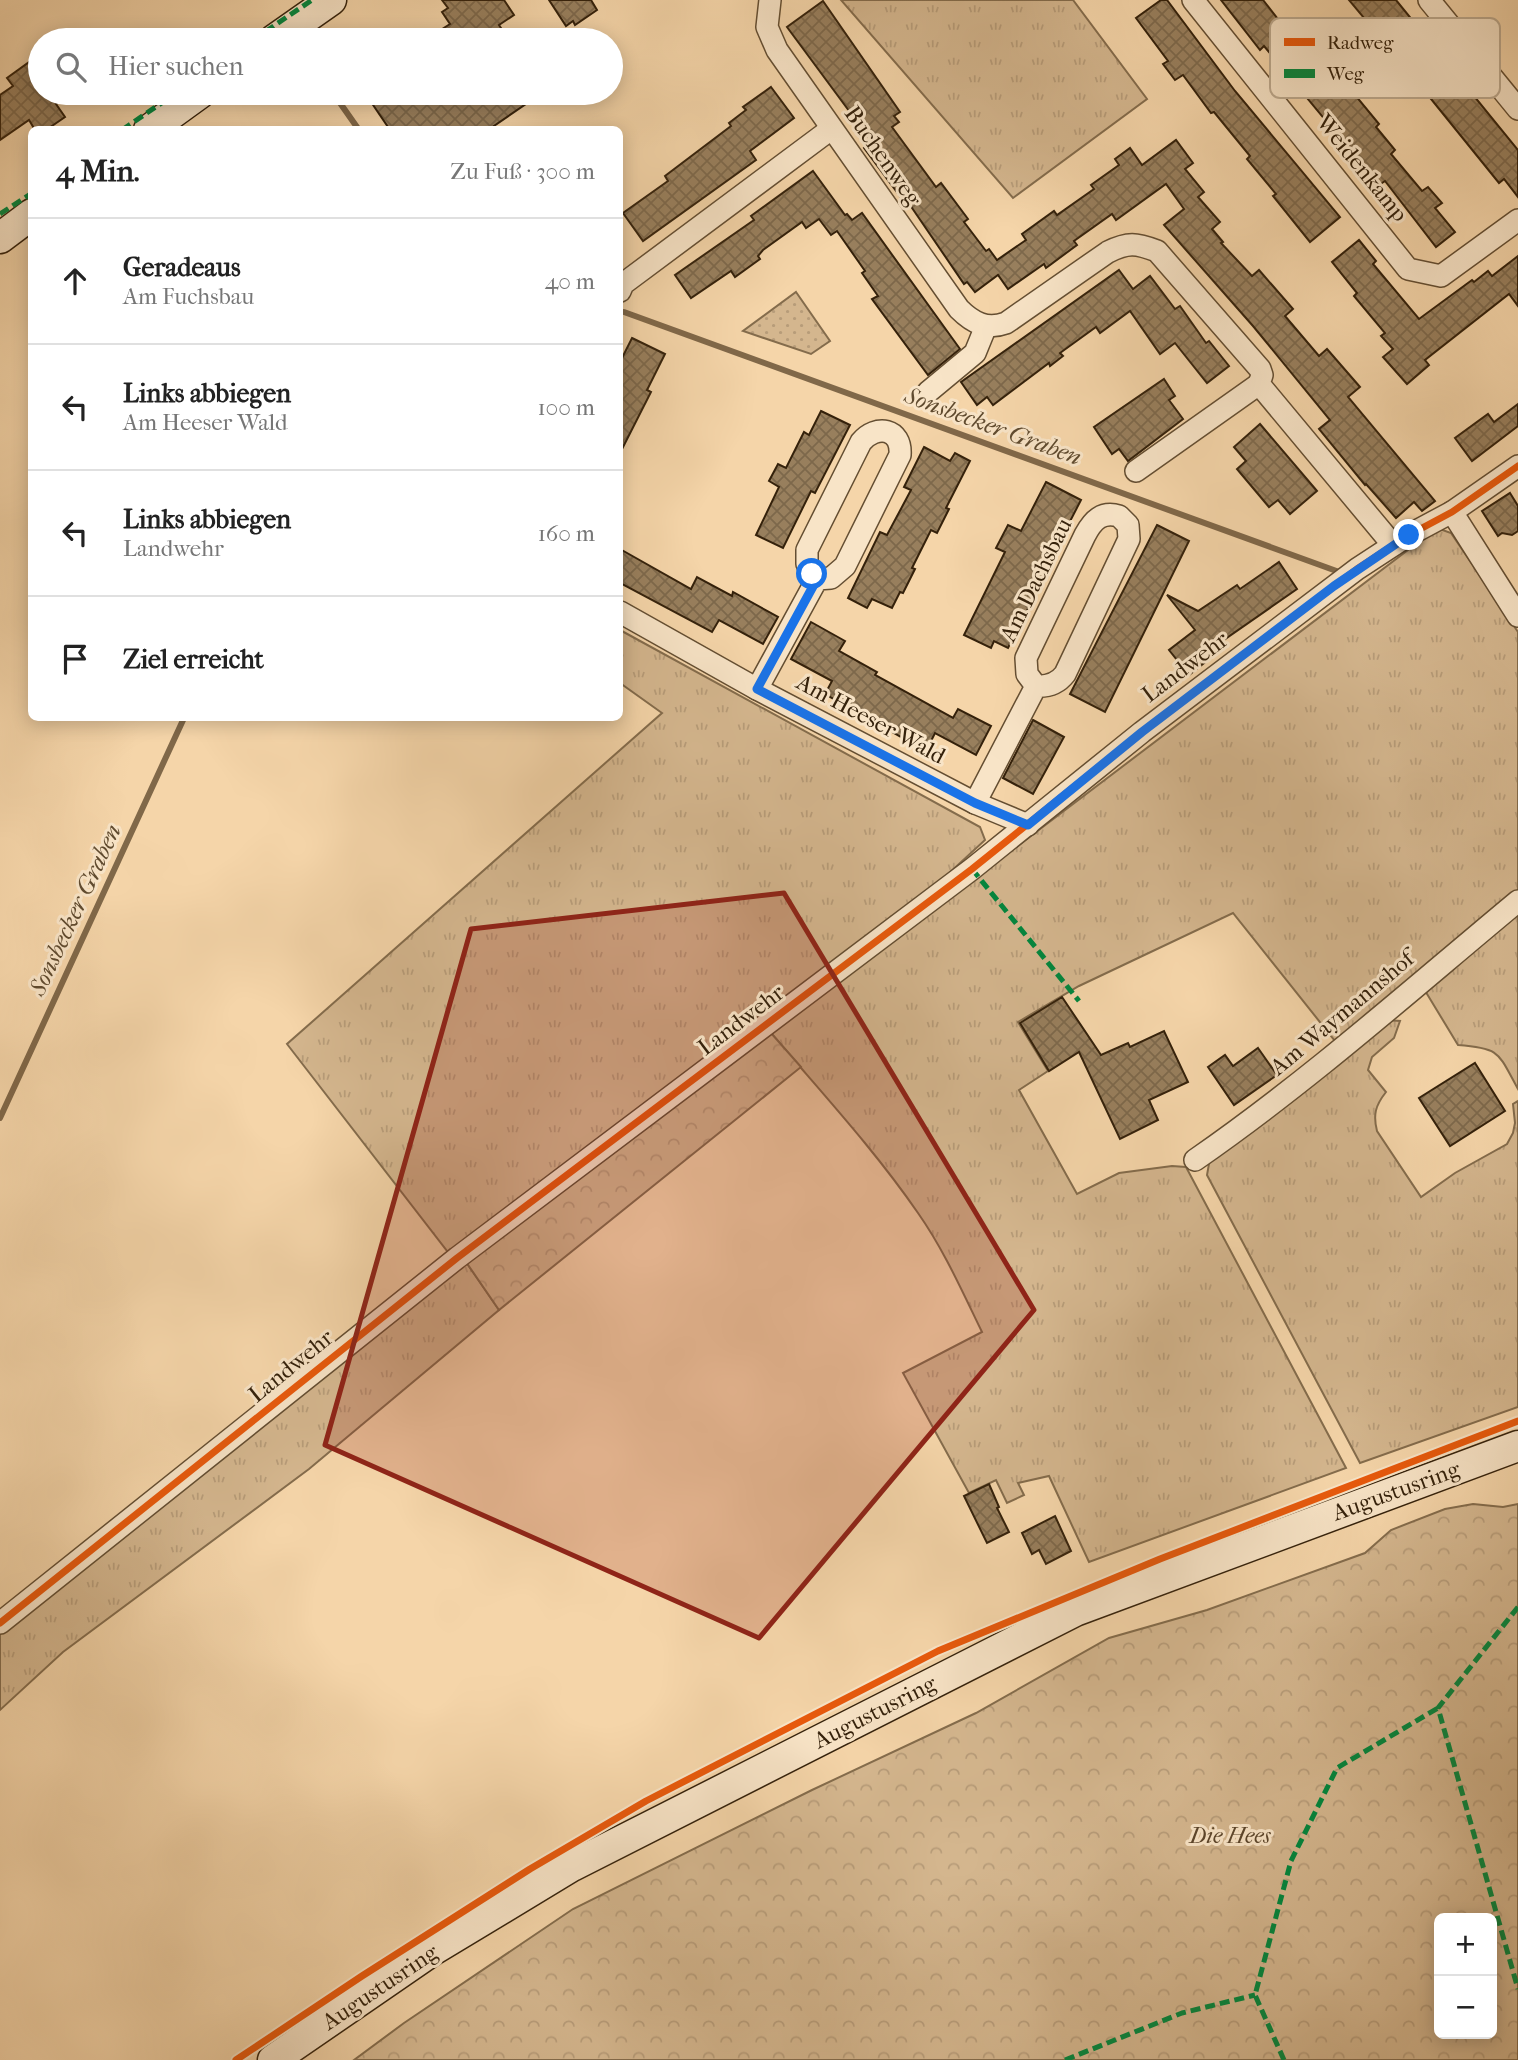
<!DOCTYPE html>
<html lang="de">
<head>
<meta charset="utf-8">
<style>
  body { margin:0; font-family:"IM FELL French Canon",serif; background:#f2f2f2; color:#222 }
  .controls { position:absolute; right:21px; bottom:21px; display:grid; overflow:hidden; border-radius:10px; box-shadow:0 4px 18px #0003 }
  .controls button { width:63px; height:63px; display:grid; place-items:center; padding:0; border:0; border-bottom:2px solid #e0e0e0; background:#fff; color:#222; font:35px sans-serif }
  .stop { position:absolute; width:21px; height:21px; margin:-16px; border:5px solid #1a73e8; border-radius:50%; background:#fff }
  .stop.end { background:#1a73e8; border-color:#fff; box-shadow:0 2px 7px #0008 }
  .list { margin:0; padding:0; list-style:none }
  h2 { display:flex; justify-content:space-between; align-items:center; height:91px; margin:0; padding:0 28px; font-size:30px }
  h2 small { font-size:23px; font-weight:400; color:#767676 }
  .list li { display:grid; grid-template-columns:46px 1fr auto; gap:21px; align-items:center; box-sizing:border-box; height:126px; padding:0 28px; border-top:2px solid #e0e0e0 }
  .list b { display:block; font-size:26px; white-space:nowrap }
  .list p { margin:0; font-size:23px; white-space:nowrap; color:#767676 }
  .list em { font-size:23px; font-style:normal; color:#767676 }
  .icon { flex:none; width:38px; height:38px; fill:none; stroke:currentColor; stroke-width:2; stroke-linecap:round; stroke-linejoin:round }
  .map { position:relative; flex:none; width:1518px; height:2060px; overflow:hidden }
  .search { position:absolute; background:#fff; box-shadow:0 4px 18px #0003; left:28px; top:28px; width:595px; height:77px; display:flex; align-items:center; gap:18px; box-sizing:border-box; padding:0 24px; border-radius:38px; color:#767676; font-size:26px }
  .panel { position:absolute; background:#fff; box-shadow:0 4px 18px #0003; left:28px; top:126px; width:595px; height:595px; border-radius:10px }
  .map>svg:first-child { display:block }
  .grass { fill:url(#grass-tufts); stroke:#846c4c; stroke-width:2 }
  .forest { fill:url(#forest-crowns); stroke:#846c4c; stroke-width:2; fill-rule:evenodd }
  .park { fill:url(#park-dots); stroke:#846c4c; stroke-width:2 }
  .lines { fill:none; stroke-linecap:round; stroke-linejoin:round }
  .stream { stroke:#806849; stroke-width:6 }
  .building { fill:url(#building-cross-hatch); stroke:#34210b; stroke-width:2 }
  .street-casing { stroke:#644e32; stroke-width:24 }
  .secondary-casing { stroke:#34210b; stroke-width:33 }
  .street { stroke:#f8e4c7; stroke-width:21 }
  .secondary { stroke:#f8e4c7; stroke-width:30 }
  .quiet { stroke:#00873e; stroke-width:5; stroke-dasharray:10 5; stroke-linecap:butt }
  .cycleway-casing { stroke:#f8e4c7; stroke-width:11 }
  .cycleway { stroke:#e8590c; stroke-width:7 }
  .route { stroke:#1a73e8; stroke-width:9 }
  .marked { fill:#8f2418; fill-opacity:0.2; stroke:#8f2418; stroke-width:5; stroke-linejoin:round }
  .labels { text-anchor:middle; dominant-baseline:central; stroke-width:6; stroke-linejoin:round; paint-order:stroke }
  .street-label { font-size:23px; fill:#34210b; stroke:#f8e4c7 }
  .park-label { font-size:23px; font-style:italic; fill:#5c462c; stroke:#f8e4c7 }
  .water-label { font-size:24px; font-style:italic; fill:#604b2f; stroke:#f8e4c7 }
  .key { fill:#f8e4c7; stroke:#bdaa8f; stroke-width:2 }
  .key-label { font-size:19px; fill:#34210b }
</style>
</head>
<body>
<div class="map">
<svg width="1518" height="2060" viewBox="0 0 1518 2060">
  <defs>
    <pattern id="grass-tufts" width="24" height="20" patternUnits="userSpaceOnUse" patternTransform="scale(1.75)"><rect width="24" height="20" fill="#d4b68e"/><path d="M3 7l-1-3M5 7V3M7 7l1-3M15 17l-1-3M17 17v-4M19 17l1-3" fill="none" stroke="#b79c79"/></pattern>
    <pattern id="forest-crowns" width="20" height="18" patternUnits="userSpaceOnUse" patternTransform="scale(1.75)"><rect width="20" height="18" fill="#d4b68e"/><path d="M2 6a3 3 0 1 1 6 0M12 15a3 3 0 1 1 6 0" fill="none" stroke="#b79c79"/></pattern>
    <pattern id="park-dots" width="8" height="8" patternUnits="userSpaceOnUse" patternTransform="scale(1.75)"><rect width="8" height="8" fill="#d4b68e"/><path d="M2 2h.1M6 6h.1" fill="none" stroke="#b79c79" stroke-width="1.8" stroke-linecap="round"/></pattern>
    <pattern id="building-cross-hatch" width="8" height="8" patternUnits="userSpaceOnUse" patternTransform="scale(1.75)"><rect width="8" height="8" fill="#987f5d"/><path d="M0 0l8 8M0 8l8-8" fill="none" stroke="#7d684b"/></pattern>
  </defs>
  <rect width="100%" height="100%" fill="#f5d5a9"/>
  <filter id="stains"><feTurbulence type="fractalNoise" baseFrequency=".00286" numOctaves="4"/><feColorMatrix values="0 0 0 0 .2 0 0 0 0 .09 0 0 0 0 .02 0 0 0 .5 -.17"/></filter>
  <radialGradient id="worn" r=".72"><stop offset=".6" stop-color="#630" stop-opacity="0"/><stop offset="1" stop-color="#630" stop-opacity=".3"/></radialGradient>
  <g class="grass">
    <path d="M841,0h232l74,99 -134,99z"/>
    <path d="M1437,528l14,5 67,99v262l-179,152 -106,-133 -154,73 -61,36 30,49 -29,19 58,104 42,-21 53,-7 14,1 160,301 -257,94 -40,-86 -31,7 6,12 -17,8 -11,-23 -27,13 -66,-120 79,-41c-20,-41 -38,-82 -64,-119 -44,-64 -97,-121 -147,-180z"/>
    <path d="M620,630l360,197 5,13 -65,60 -469,356 -164,-212 375,-331 -42,-30z"/>
    <path d="M1518,910v179c-20,-36 -17,-41 -60,-44l-34,-56z"/>
    <path d="M1386,1020l14,1 -6,17 -22,19 -4,13 18,22c-11,14 -13,23 -9,39l44,66 34,-24 52,-29 6,-11 2,-10 -2,-19 5,-3v306l-158,56 -153,-288 3,-17z"/>
    <path d="M464,1259l35,51 -190,159 -246,183 -63,58v-82z"/>
  </g>
  <g class="forest">
    <path d="M771,1033l30,34 -302,243 -35,-51z"/>
    <path d="M1473,1504l30,3 15,-3v556h-1164l50,-37 169,-114 239,-119 164,-77 133,-75 98,-28 158,-57 26,-23 54,-21zM1439,1918h53v116h-53z"/>
  </g>
  <path class="park" d="M796,292l34,49 -19,13 -68,-23z"/>
  <g class="lines">
    <g class="stream">
      <path d="M333,93l26,37"/>
      <path d="M624,312l718,261"/>
      <path d="M0,1118l184,-400"/>
    </g>
  </g>
  <g class="building">
    <path d="M442,0h62l10,15 -15,10 10,15h-84l25,-16 -8,-12 6,-4z"/>
    <path d="M549,0h42l6,10 -22,15 -2,-4 -7,5z"/>
    <path d="M1161,0h6l68,91 105,126 -30,25 -37,-46 3,-2 -29,-35 3,-3 -36,-44 -3,1 -28,-38 -8,5 -12,-16 5,-3 -32,-43z"/>
    <path d="M1221,0h42l29,37 15,-13 55,66 -7,5 24,29 -3,3 19,23 -4,4 31,37 6,-4 14,16 -7,5 20,24 -19,15 -51,-66 -6,4 -115,-139 -4,4z"/>
    <path d="M1349,0h47l122,150v47l-14,-18 -5,4 -76,-94 -5,4 -48,-58 5,-4z"/>
    <path d="M823,1l77,111 -6,4 5,6 -7,5 44,60 5,-4 27,36 -4,3 22,29 3,-2 8,11 29,-20 -4,-6 32,-23 3,4 37,-26 -3,-4 28,-20 -4,-6 15,-11 12,17 34,-25 17,23 -8,6 19,23 -6,5 22,25 -8,7 11,13 -2,1 31,33 7,-6 34,39 -8,7 34,40 8,-7 33,38 -12,10 87,104 -13,10 -8,-9 -18,16 -30,-34 -1,1 -46,-56 11,-9 -77,-94 -89,-101 20,-16 -18,-25 -50,36 -4,-6 -38,27 3,4 -31,23 -2,-4 -36,25 -10,-14 -23,17 -8,-10 -3,2 -54,-79 -2,2 -44,-59 8,-6 -85,-115z"/>
    <path d="M32,60l8,11v22h32l-16,11 9,13 -19,13h-11l-6,-10 -29,20v-45l13,-9 -6,-8z"/>
    <path d="M771,87l23,31 -44,33 6,9 -113,81 -20,-28 45,-32 -3,-5 66,-50 -2,-3 17,-13 -3,-3z"/>
    <path d="M365,93h177l-54,37h-98z"/>
    <path d="M813,171l32,44 2,-1 5,6 10,-7 98,136 -32,26 -56,-76 6,-3 -16,-23 3,-2 -28,-40 -6,4 -12,-16 -13,9 -4,-6 -39,28 -5,6 2,3 -25,18 -4,-6 -40,27 -16,-23 79,-55 -3,-4z"/>
    <path d="M1359,240l17,21 -3,3 46,55 53,-39 2,2 14,-11 4,5 26,-20v50l-9,-12 -84,66 4,5 -22,19 -24,-27 10,-8 -12,-13 4,-3 -31,-37 3,-3 -25,-31z"/>
    <path d="M1119,270l14,19 17,-13 25,33 5,-3 26,37 3,-2 20,25 -22,17 -32,-40 -15,11 -30,-43 -30,22 -4,-6 -36,26 3,3 -13,10 -1,-3 -56,42 -6,-8 -10,8 -16,-23z"/>
    <path d="M632,338l33,16 -18,36 4,2 -31,61v-91z"/>
    <path d="M1164,379l11,17 -6,4 14,19 -55,42 -9,-12 -7,5 -18,-27z"/>
    <path d="M1518,404v22l-46,35 -17,-23 33,-24 6,8z"/>
    <path d="M821,411l29,14 -35,68 -4,-2 -28,57 -27,-13 23,-48 -10,-6 9,-17 8,4 18,-36 5,3z"/>
    <path d="M1260,424l57,67 -27,23 -12,-14 -9,7 -32,-38 9,-8 -12,-14z"/>
    <path d="M924,447l26,14 5,-8 15,8 -24,47 3,1 -12,24 -6,-3 -19,38 3,1 -12,24 -3,-1 -8,16 -20,-9 -5,9 -19,-10 32,-66 7,3 24,-45 -7,-3z"/>
    <path d="M1046,482l35,18 -31,60 4,2 -8,17 -2,-2 -36,71 -14,-7 -3,7 -27,-13 41,-83 -9,-4 12,-23 13,6z"/>
    <path d="M1510,493l8,13v25l-6,4 -10,-2 -4,3 -16,-25z"/>
    <path d="M1157,525l32,16 -84,171 -35,-18z"/>
    <path d="M620,549l71,40 6,-12 35,19 1,-4 45,25 -15,27 -44,-24 -7,12 -92,-49z"/>
    <path d="M1279,562l18,27 -86,60 2,2 -8,6 3,3 -19,15 -20,-25 26,-20 -28,-35 31,16 39,-26 3,4z"/>
    <path d="M811,622l34,19 -6,10 38,21 -2,3 78,43 5,-9 33,17 -15,29 -41,-22 -9,18 -101,-57 7,-13 -41,-22z"/>
    <path d="M1033,720l31,17 -31,57 -30,-16z"/>
    <path d="M1062,997l39,58 27,-12 2,4 34,-16 24,51 -39,18 9,20 -38,19 -41,-87 -30,19 -29,-48z"/>
    <path d="M1258,1048l19,27 -43,30 -26,-38 17,-12 8,11z"/>
    <path d="M1475,1063l30,48 -55,35 -31,-48z"/>
    <path d="M989,1484l10,23 -2,1 12,24 -22,11 -23,-47z"/>
    <path d="M1055,1516l16,35 -25,13 -7,-14 -7,4 -10,-21z"/>
  </g>
  <g class="lines">
    <defs>
      <g id="street">
        <path d="M770,0l-3,27 10,23 182,259c14,14 28,21 47,14l102,-71c20,-10 28,-9 49,-1l103,118 2,6 -3,9 134,161"/>
        <path d="M1193,0l215,269 33,7 77,-56"/>
        <path d="M1429,0l89,109"/>
        <path d="M620,291l3,-7 208,-155"/>
        <path d="M928,392l47,-39 11,-27"/>
        <path d="M1136,471l123,-87"/>
        <path d="M1452,512l66,104"/>
        <path d="M620,612l137,77 218,114 53,22"/>
        <path d="M757,689l60,-110 14,-1 14,-12 55,-111c2,-27 -24,-31 -39,-13l-54,108v14l10,15"/>
        <path d="M975,803l61,-117c13,1 22,-3 29,-12l64,-135 -1,-14 -9,-9c-17,-5 -26,4 -34,19l-59,123 1,16 9,12"/>
        <path d="M1195,1160c114,-79 217,-171 323,-259"/>
        <path d="M0,1623l457,-365 515,-389 170,-137 215,-163 52,-34 43,-23 66,-46"/>
      </g>
      <g id="secondary">
        <path d="M274,40l57,-40"/>
        <path d="M149,130l51,-37"/>
        <path d="M0,238l32,-24"/>
        <path d="M273,2060l160,-110 139,-84 503,-255 443,-165"/>
      </g>
    </defs>
    <use href="#street" class="street-casing"/>
    <use href="#secondary" class="secondary-casing"/>
    <use href="#street" class="street"/>
    <use href="#secondary" class="secondary"/>
    <g class="quiet">
      <path d="M253,40l59,-40"/>
      <path d="M122,130l54,-37"/>
      <path d="M0,214l32,-21"/>
      <path d="M972,869l107,132"/>
      <path d="M1518,1607l-80,101 80,281"/>
      <path d="M1065,2060l117,-47 73,-18"/>
      <path d="M1284,2060l-29,-65 36,-134 46,-93 101,-60"/>
    </g>
    <defs>
      <g id="cycleway">
        <path d="M0,1623l457,-365 515,-389 170,-137 215,-163 52,-34 43,-23 66,-46"/>
        <path d="M236,2060l126,-84 168,-107 116,-68 292,-150 222,-92 358,-138"/>
      </g>
    </defs>
    <use href="#cycleway" class="cycleway-casing"/>
    <use href="#cycleway" class="cycleway"/>
  </g>
  <g class="lines">
    <path class="route" d="M812,574l5,5 -60,110 218,114 53,22 114,-93 192,-146 75,-51"/>
  </g>
  <path class="marked" d="M784,893l250,417 -275,328 -434,-193 146,-516z"/>
  <g class="labels">
    <g class="street-label">
      <text transform="translate(883 156) rotate(55)">Buchenweg</text>
      <text transform="translate(1362 168) rotate(51)">Weidenkamp</text>
      <text transform="translate(1036 580) rotate(-64)">Am Dachsbau</text>
      <text transform="translate(1185 667) rotate(-37)">Landwehr</text>
      <text transform="translate(871 719) rotate(28)">Am Heeser Wald</text>
      <text transform="translate(1342 1013) rotate(-40)">Am Waymannshof</text>
      <text transform="translate(741 1020) rotate(-37)">Landwehr</text>
      <text transform="translate(291 1366) rotate(-39)">Landwehr</text>
      <text transform="translate(1396 1491) rotate(-20)">Augustusring</text>
      <text transform="translate(875 1712) rotate(-27)">Augustusring</text>
      <text transform="translate(380 1987) rotate(-34)">Augustusring</text>
    </g>
    <g class="park-label">
      <text x="1230" y="1835">Die Hees</text>
    </g>
    <g class="water-label">
      <text transform="translate(993 426) rotate(20)">Sonsbecker Graben</text>
      <text transform="translate(75 910) rotate(-65)">Sonsbecker Graben</text>
    </g>
  </g>
  <rect x="1270" y="18" width="230" height="80" rx="10" class="key"/>
  <rect x="1284" y="38" width="31" height="8" fill="#e8590c"/>
  <rect x="1284" y="69" width="31" height="9" fill="#00873e"/>
  <g class="key-label">
    <text x="1327" y="49">Radweg</text>
    <text x="1327" y="80">Weg</text>
  </g>
  <rect width="100%" height="100%" filter="url(#stains)"/>
  <rect width="100%" height="100%" fill="url(#worn)"/>
</svg>
<div class="controls">
<button>+</button>
<button>−</button>
</div>
<div class="stop" style="left:812px;top:574px"></div>
<div class="stop end" style="left:1409px;top:535px"></div>
<div class="search"><svg class="icon" aria-label="search" viewBox="0 0 24 24"><circle cx="10" cy="10" r="6"/><path d="M15 15l6 6"/></svg>Hier suchen</div>
<section class="panel">
<h2>4 Min.<small>Zu Fuß · 300 m</small></h2>
<ul class="list">
<li><svg class="icon" aria-label="ahead" viewBox="0 0 24 24"><path d="M12 20V5M6 11l6-6 6 6"/></svg><div><b>Geradeaus</b><p>Am Fuchsbau</p></div><em>40 m</em></li>
<li><svg class="icon" aria-label="left" viewBox="0 0 24 24"><path d="M17 20v-9H6M10 6l-5 5 5 5"/></svg><div><b>Links abbiegen</b><p>Am Heeser Wald</p></div><em>100 m</em></li>
<li><svg class="icon" aria-label="left" viewBox="0 0 24 24"><path d="M17 20v-9H6M10 6l-5 5 5 5"/></svg><div><b>Links abbiegen</b><p>Landwehr</p></div><em>160 m</em></li>
<li><svg class="icon" aria-label="arrive" viewBox="0 0 24 24"><path d="M6 21V4h12l-3 4 3 4H6"/></svg><div><b>Ziel erreicht</b></div></li>
</ul>
</section>
</div>
</body>
</html>
